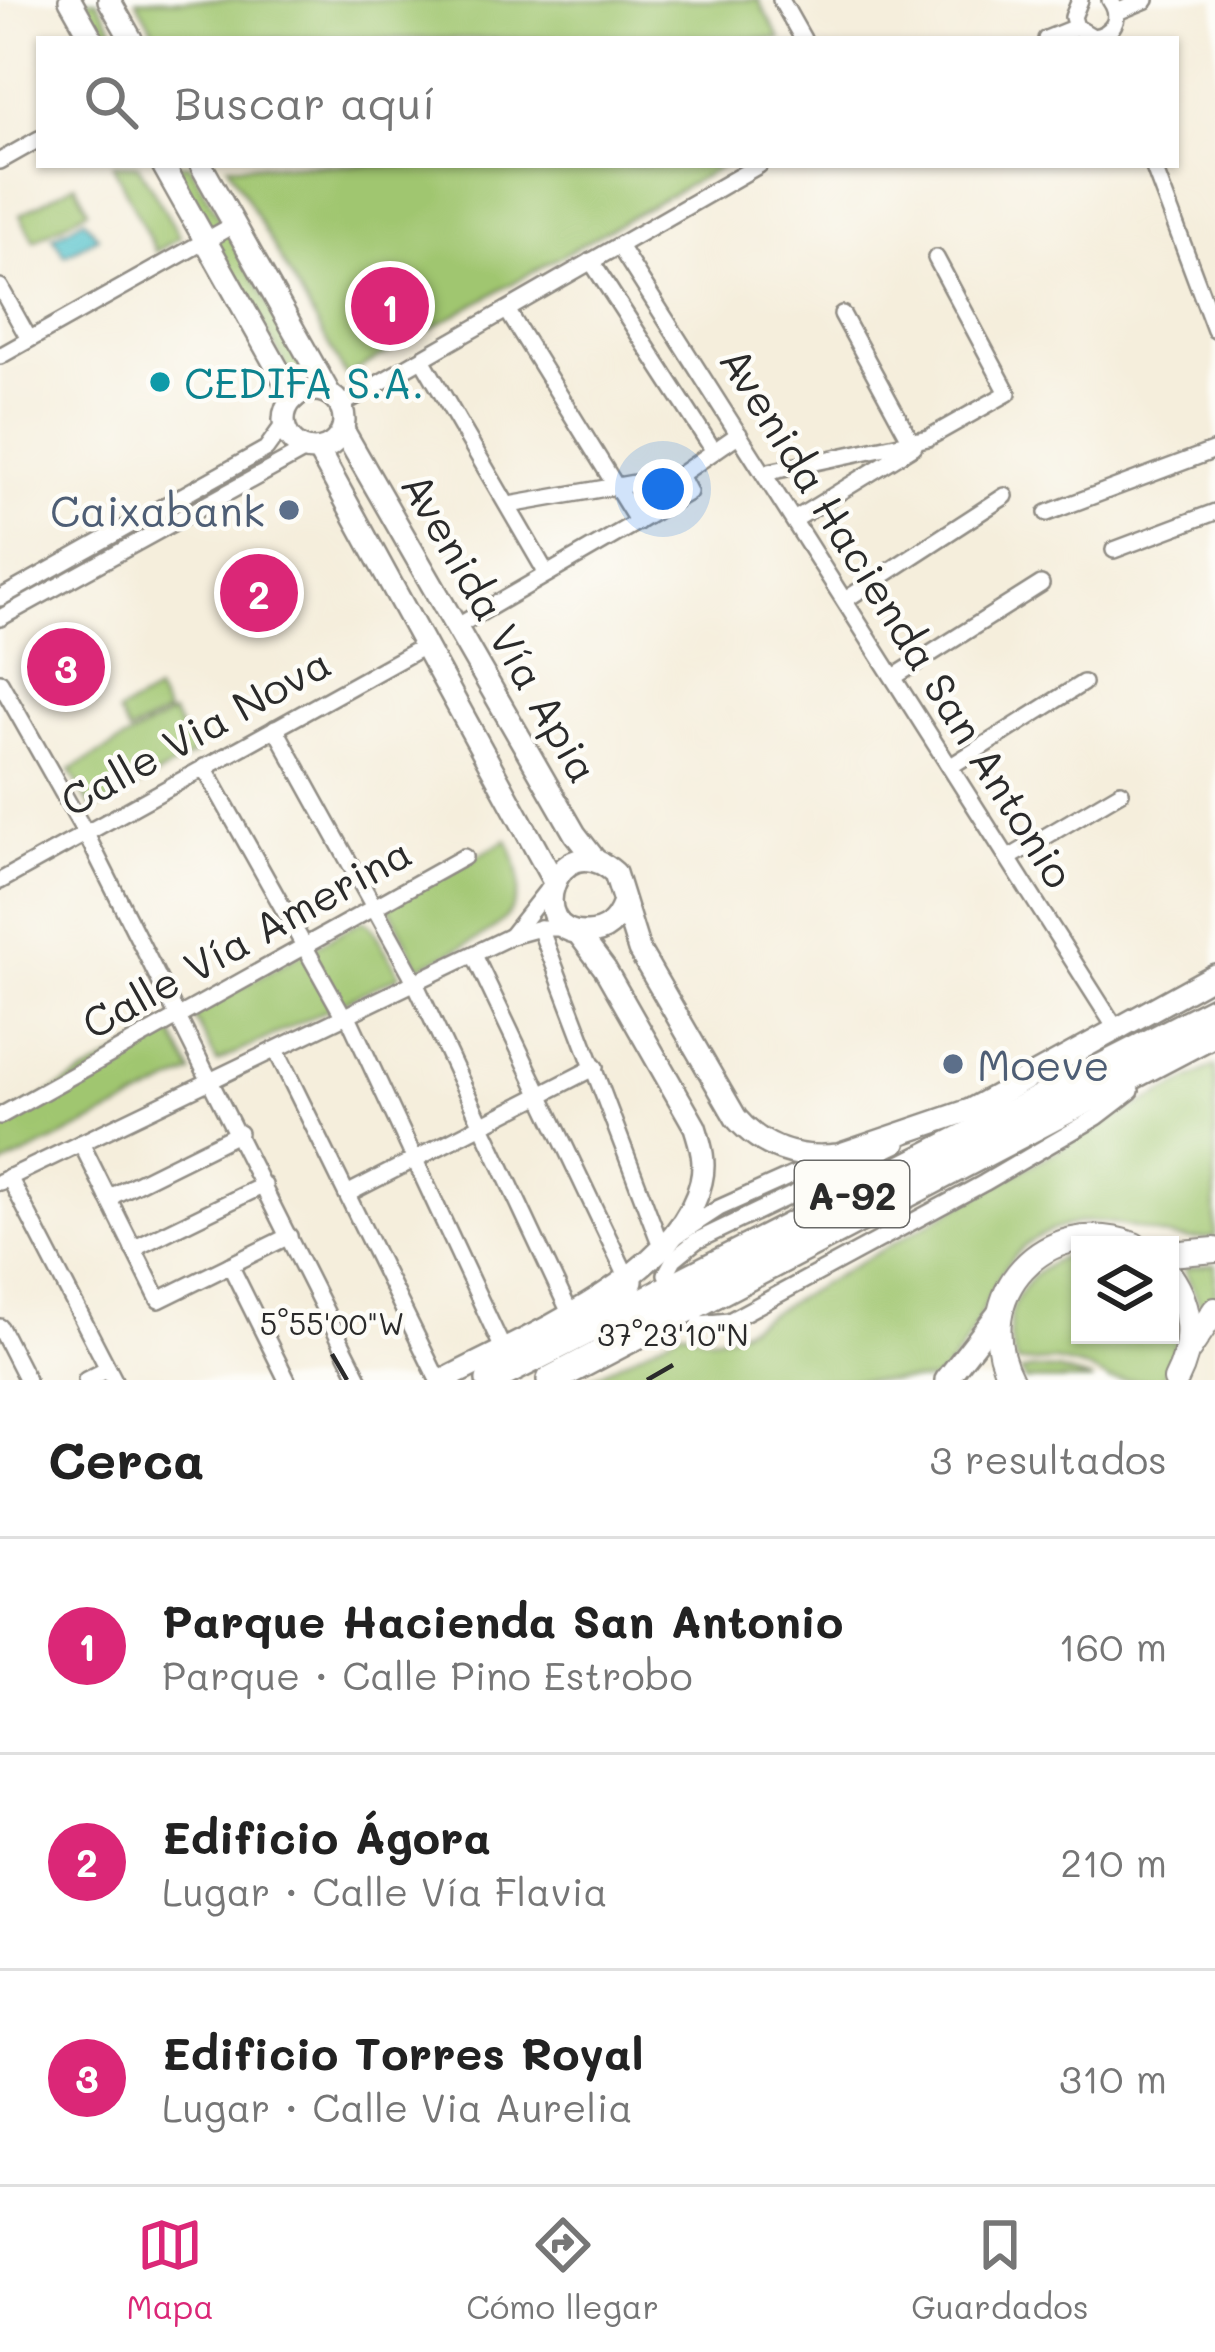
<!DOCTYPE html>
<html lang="es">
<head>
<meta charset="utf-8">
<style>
  body { margin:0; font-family:Mali,sans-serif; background:#f2f2f2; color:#222 }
  .controls { position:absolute; right:36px; bottom:36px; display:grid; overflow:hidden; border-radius:0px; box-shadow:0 3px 9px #0004 }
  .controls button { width:108px; height:108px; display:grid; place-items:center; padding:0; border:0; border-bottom:3px solid #e0e0e0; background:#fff; color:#222; font:60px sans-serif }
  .you { position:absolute; left:663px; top:489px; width:42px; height:42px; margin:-30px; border:9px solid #fff; border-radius:50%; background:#1a73e8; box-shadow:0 0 0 18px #1a73e833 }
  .badge { display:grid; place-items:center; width:78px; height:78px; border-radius:50%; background:#db2777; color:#fff; font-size:39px; font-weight:700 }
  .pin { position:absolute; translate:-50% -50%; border:6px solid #fff; box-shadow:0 3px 12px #0006 }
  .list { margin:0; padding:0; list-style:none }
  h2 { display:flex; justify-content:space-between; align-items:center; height:156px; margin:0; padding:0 48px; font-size:51px }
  h2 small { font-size:39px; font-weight:400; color:#767676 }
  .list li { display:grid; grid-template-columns:78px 1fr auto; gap:36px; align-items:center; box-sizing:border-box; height:216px; padding:0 48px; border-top:3px solid #e0e0e0 }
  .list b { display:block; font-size:45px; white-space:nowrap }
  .list p { margin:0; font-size:39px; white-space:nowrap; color:#767676 }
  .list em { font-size:39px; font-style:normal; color:#767676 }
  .icon { flex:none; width:66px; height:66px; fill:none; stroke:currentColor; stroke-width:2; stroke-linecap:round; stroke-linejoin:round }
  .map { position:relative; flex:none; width:1215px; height:1380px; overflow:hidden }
  .search { position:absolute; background:#fff; box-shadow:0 3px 9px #0004; left:36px; right:36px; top:36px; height:132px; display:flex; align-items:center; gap:30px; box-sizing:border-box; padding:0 42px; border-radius:0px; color:#767676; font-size:45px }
  .sheet { height:804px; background:#fff }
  nav { display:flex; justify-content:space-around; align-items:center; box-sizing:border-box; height:168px; border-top:3px solid #e0e0e0; background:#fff; font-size:33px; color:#767676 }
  nav a { display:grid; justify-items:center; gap:6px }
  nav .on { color:#db2777 }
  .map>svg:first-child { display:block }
  .green { fill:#a0c670; stroke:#66784e; stroke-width:3 }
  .water { fill:#56c3cc; stroke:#40777c; stroke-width:3 }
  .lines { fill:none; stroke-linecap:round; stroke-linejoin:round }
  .street-casing { stroke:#908c84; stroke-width:20 }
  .secondary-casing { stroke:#908c84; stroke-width:26 }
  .primary-casing { stroke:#908c84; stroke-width:28 }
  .highway-casing { stroke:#908c84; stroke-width:32 }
  .street { stroke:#fff; stroke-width:15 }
  .secondary { stroke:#fff; stroke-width:21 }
  .primary { stroke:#fff; stroke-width:24 }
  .highway { stroke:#fff; stroke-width:27 }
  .ticks { fill:none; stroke:#2b2b2b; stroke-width:4.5 }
  .culture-dot { fill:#0f9aa8; stroke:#fdfcf7; stroke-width:4.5 }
  .service-dot { fill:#5c6f8a; stroke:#fdfcf7; stroke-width:4.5 }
  .labels { text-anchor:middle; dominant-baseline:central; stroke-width:9; stroke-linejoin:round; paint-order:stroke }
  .shield { fill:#fdfcf7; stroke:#6a6a68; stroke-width:3 }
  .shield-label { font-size:39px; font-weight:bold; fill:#2b2b2b }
  .culture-label { font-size:42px; fill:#0d838f; stroke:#fdfcf7; text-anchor:start }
  .service-label { font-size:42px; fill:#4e5e75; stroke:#fdfcf7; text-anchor:end }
  .street-label { font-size:42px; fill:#2b2b2b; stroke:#fdfcf7 }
  .ticks-label { font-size:30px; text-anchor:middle; fill:#2b2b2b; stroke:#fdfcf7; stroke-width:9; stroke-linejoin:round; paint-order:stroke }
</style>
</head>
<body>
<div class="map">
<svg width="1215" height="1380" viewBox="0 0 1215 1380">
  <rect width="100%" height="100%" fill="#fdfcf7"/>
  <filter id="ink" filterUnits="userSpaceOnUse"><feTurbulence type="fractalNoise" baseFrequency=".00833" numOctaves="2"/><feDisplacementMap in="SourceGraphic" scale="24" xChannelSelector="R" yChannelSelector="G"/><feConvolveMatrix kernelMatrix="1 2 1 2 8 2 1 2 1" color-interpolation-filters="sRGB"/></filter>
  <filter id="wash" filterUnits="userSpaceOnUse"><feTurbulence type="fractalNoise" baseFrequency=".004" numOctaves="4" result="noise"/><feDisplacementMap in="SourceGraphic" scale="48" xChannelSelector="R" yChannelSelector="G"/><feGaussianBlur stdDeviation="2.7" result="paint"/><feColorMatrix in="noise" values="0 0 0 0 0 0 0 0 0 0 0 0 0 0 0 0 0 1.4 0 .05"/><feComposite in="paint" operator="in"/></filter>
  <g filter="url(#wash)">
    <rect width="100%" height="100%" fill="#f5eedc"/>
    <g class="green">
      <path d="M80,0h17l22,39h-17z"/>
      <path d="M136,0h622l22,39h-622z"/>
      <path d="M113,165h25l42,72 -24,15z"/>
      <path d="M173,165h17l116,207 -13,7z"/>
      <path d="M228,165h496l-378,211z"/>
      <path d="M75,184l13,26 -54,31 -14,-26z"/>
      <path d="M156,692l11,21 -38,20 -11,-20z"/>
      <path d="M172,714l23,40 -102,57 -23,-41z"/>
      <path d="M507,840c40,82 -29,97 -88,127l-31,-62z"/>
      <path d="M363,920l7,4 30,51 -183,87 -24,-48z"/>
      <path d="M169,1026l23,47 -192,94v-46z"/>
      <path d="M1215,1066v171c-47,11 -90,-22 -137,-14 -101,19 -79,105 -144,157h-346l94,-50 29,8 23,-4 368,-209z"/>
      <path d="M1080,1250v85h90v-36c10,29 8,55 -9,81h-51l-22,-11 -32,-8 -39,2c-22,-57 11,-95 63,-113z"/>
      <path d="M1215,1264v33l-12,14 -19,-42z"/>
      <path d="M1032,1369l25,1 36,10h-68l-4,-8z"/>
    </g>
    <path class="water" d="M84,219l14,18 -33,19 -12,-19z"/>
  </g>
  <g filter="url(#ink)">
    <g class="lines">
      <defs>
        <g id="street">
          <path d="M781,0l22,39"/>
          <path d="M1080,0l-7,17 3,10 17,10c20,-3 30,-19 17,-37"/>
          <path d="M1117,12l29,-12"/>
          <path d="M1046,39l30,-12"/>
          <path d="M0,161l39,-22"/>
          <path d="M1153,165l62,165"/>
          <path d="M619,246l496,781"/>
          <path d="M591,261l123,190"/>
          <path d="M0,287l29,52"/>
          <path d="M507,310l131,212"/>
          <path d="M842,314l69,127"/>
          <path d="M0,356l235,-132"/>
          <path d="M422,359l125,215"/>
          <path d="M341,405l418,-240"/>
          <path d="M764,473l164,-35 80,-45 -72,-135"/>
          <path d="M509,505l171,-30 59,-41"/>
          <path d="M1047,513l168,-63"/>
          <path d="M794,520l120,-74"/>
          <path d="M1114,550l101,-38"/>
          <path d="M0,598l266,-149 18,-25"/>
          <path d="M845,600l160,-104"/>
          <path d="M0,618l307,-169"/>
          <path d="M456,627l233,-135 -9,-17"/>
          <path d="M894,677l147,-93"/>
          <path d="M0,682l86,152 274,546"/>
          <path d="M275,728l135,244 160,341"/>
          <path d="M951,766l132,-83"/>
          <path d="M204,767l140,250"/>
          <path d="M1009,858l112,-66"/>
          <path d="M0,881l426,-236"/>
          <path d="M540,928l121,318 58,-38 105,-47"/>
          <path d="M511,936l41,-52"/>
          <path d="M474,955l155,326"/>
          <path d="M348,1016l155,333"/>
          <path d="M276,1050l162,330"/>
          <path d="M0,1116l464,-259"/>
          <path d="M81,1143l78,157 130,-64"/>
          <path d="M9,1177l105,203"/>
          <path d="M0,1182l511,-246 29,-8h26"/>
          <path d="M347,1194l248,-127"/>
          <path d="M108,1198l131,-65"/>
          <path d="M133,1249l131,-64"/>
          <path d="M230,1265l57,115"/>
          <path d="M666,1274l8,-15 22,-18 202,-97"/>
          <path d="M700,1324l29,-3 255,-138 113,-66 34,-26"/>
          <path d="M0,1327l27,53"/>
          <path d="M86,1380l22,-11"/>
        </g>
        <g id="secondary">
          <path d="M70,0l22,39"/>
          <path d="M109,0l22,39"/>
          <path d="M163,165l131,233"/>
          <path d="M201,165l128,228"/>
          <circle cx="314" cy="420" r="30"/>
          <path d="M343,430l232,404 21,27"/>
          <path d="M318,450l236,432"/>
          <path d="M623,905c-6,16 -17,28 -36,28 -66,3 -31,-112 28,-60l24,77 97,168c26,30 62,42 102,37l132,-45 245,-135"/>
          <path d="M444,1380c79,-42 236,-104 257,-198 5,-20 0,-36 -6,-55l-90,-158 -27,-36"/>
          <path d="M946,1380l54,-69"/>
        </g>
        <g id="primary">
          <path d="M1170,1254l45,-4"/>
          <path d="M1170,1275c23,33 24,70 6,105"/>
          <path d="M1189,1349l26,-39"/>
          <path d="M1011,1380c-44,-85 35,-168 123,-135"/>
        </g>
        <g id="highway">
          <path d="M588,1319l41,-38"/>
          <path d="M490,1380l725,-370"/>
          <path d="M551,1380l664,-348"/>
        </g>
      </defs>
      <use href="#street" class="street-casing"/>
      <use href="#secondary" class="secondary-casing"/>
      <use href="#primary" class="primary-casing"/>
      <use href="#highway" class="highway-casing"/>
      <use href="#street" class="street"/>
      <use href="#secondary" class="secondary"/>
      <use href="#primary" class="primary"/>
      <use href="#highway" class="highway"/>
    </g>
  </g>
  <path class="ticks" d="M332,1354l15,26M647,1380l26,-15"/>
  <circle class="culture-dot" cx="160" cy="382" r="12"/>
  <g class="service-dot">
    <circle cx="289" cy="510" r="12"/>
    <circle cx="953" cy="1064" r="12"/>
  </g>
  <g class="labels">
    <rect class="shield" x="795" y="1161" width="114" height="66" rx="9"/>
    <g class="shield-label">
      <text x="852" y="1194">A-92</text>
    </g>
    <g class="culture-label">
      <text x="184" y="382">CEDIFA S.A.</text>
    </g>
    <g class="service-label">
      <text x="265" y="510">Caixabank</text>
      <text x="977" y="1064" text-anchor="start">Moeve</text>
    </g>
    <g class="street-label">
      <text transform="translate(898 617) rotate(58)">Avenida Hacienda San Antonio</text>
      <text transform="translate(501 627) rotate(60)">Avenida Vía Apia</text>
      <text transform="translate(195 731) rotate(-29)">Calle Via Nova</text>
      <text transform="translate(246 937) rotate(-29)">Calle Vía Amerina</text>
    </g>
  </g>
  <g class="ticks-label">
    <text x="332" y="1335">5°55'00"W</text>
    <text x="673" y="1346">37°23'10"N</text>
  </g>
</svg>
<div class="controls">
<button><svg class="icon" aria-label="layers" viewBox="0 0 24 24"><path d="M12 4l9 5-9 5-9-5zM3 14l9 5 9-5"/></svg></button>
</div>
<div class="you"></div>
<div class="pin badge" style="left:390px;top:306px">1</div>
<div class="pin badge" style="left:259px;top:593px">2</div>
<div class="pin badge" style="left:66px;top:667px">3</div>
<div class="search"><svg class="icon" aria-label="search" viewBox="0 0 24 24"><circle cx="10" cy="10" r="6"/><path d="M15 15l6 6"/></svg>Buscar aquí</div>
</div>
<section class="sheet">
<h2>Cerca<small>3 resultados</small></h2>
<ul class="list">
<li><span class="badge">1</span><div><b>Parque Hacienda San Antonio</b><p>Parque · Calle Pino Estrobo</p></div><em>160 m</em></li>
<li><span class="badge">2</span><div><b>Edificio Ágora</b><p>Lugar · Calle Vía Flavia</p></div><em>210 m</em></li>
<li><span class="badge">3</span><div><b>Edificio Torres Royal</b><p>Lugar · Calle Via Aurelia</p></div><em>310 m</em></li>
</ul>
</section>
<nav>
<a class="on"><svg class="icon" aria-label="map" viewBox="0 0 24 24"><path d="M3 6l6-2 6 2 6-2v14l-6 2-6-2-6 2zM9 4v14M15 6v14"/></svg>Mapa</a>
<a><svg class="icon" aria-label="directions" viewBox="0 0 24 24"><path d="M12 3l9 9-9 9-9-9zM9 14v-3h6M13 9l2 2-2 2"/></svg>Cómo llegar</a>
<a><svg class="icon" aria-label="saved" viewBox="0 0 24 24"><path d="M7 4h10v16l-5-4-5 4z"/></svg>Guardados</a>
</nav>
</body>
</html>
